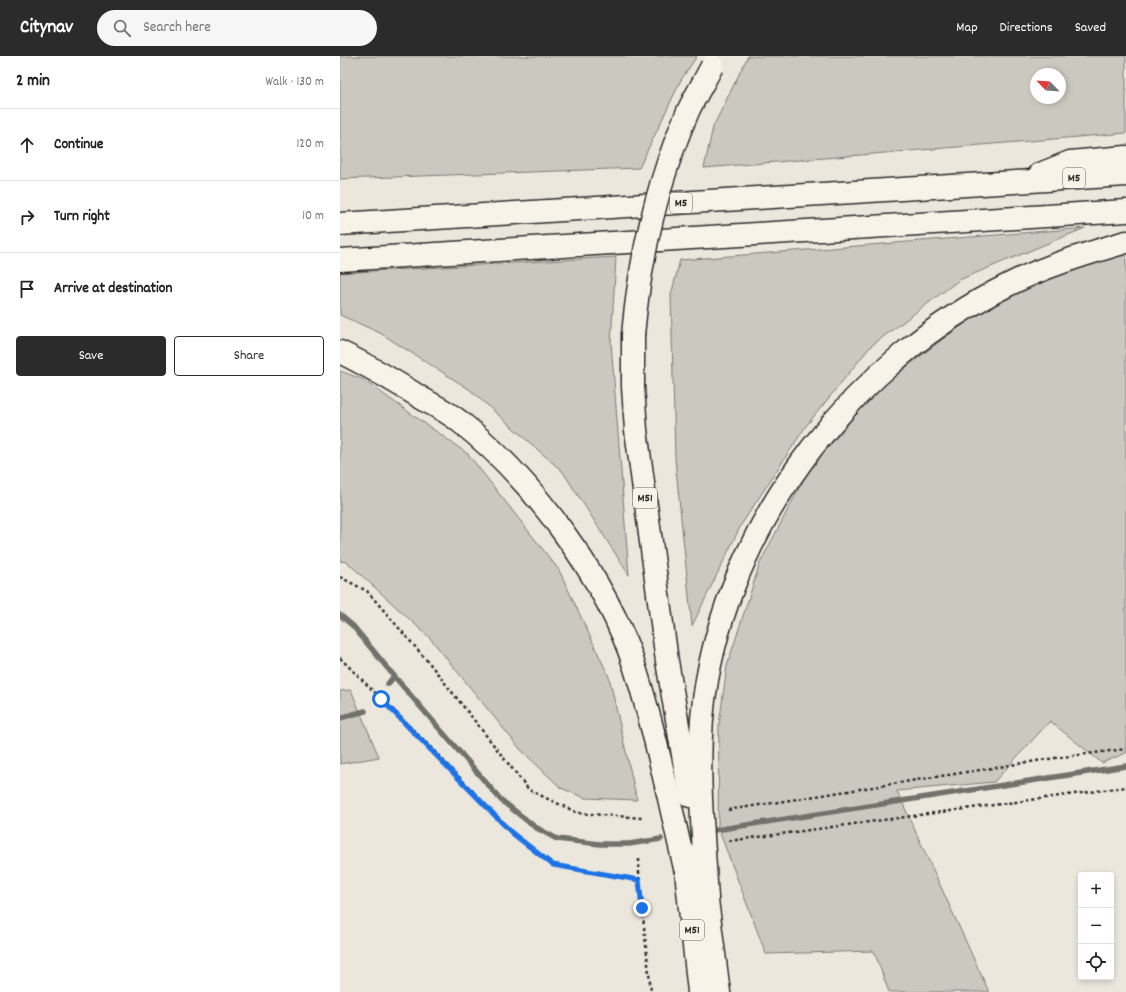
<!DOCTYPE html>
<html lang="en">
<head>
<meta charset="utf-8">
<style>
  body { margin:0; font-family:Dekko,sans-serif; background:#f6f6f6; color:#222 }
  .controls { position:absolute; right:12px; bottom:12px; display:grid; overflow:hidden; border-radius:4px; box-shadow:0 2px 6px #0003 }
  .controls button { width:36px; height:36px; display:grid; place-items:center; padding:0; border:0; border-bottom:1px solid #e0e0e0; background:#fff; color:#222; font:20px sans-serif }
  .compass { position:absolute; left:690px; top:12px; width:36px; height:36px; border-radius:50%; background:#fff; box-shadow:0 2px 6px #0003; rotate:295deg }
  .stop { position:absolute; width:12px; height:12px; margin:-9px; border:3px solid #1a73e8; border-radius:50%; background:#fff }
  .stop.end { background:#1a73e8; border-color:#fff; box-shadow:0 1px 4px #0008 }
  .list { margin:0; padding:0; list-style:none }
  h2 { display:flex; justify-content:space-between; align-items:center; height:52px; margin:0; padding:0 16px; font-size:17px }
  h2 small { font-size:13px; font-weight:400; color:#767676 }
  .list li { display:grid; grid-template-columns:26px 1fr auto; gap:12px; align-items:center; box-sizing:border-box; height:72px; padding:0 16px; border-top:1px solid #e0e0e0 }
  .list b { display:block; font-size:15px; white-space:nowrap }
  .list em { font-size:13px; font-style:normal; color:#767676 }
  .actions { display:flex; gap:8px; padding:12px 16px }
  .actions a { flex:1; padding:9px 0; border:1px solid #2b2b2b; border-radius:4px; text-align:center; font-size:14px; color:#2b2b2b }
  .actions .main { background:#2b2b2b; color:#fff }
  .icon { flex:none; width:22px; height:22px; fill:none; stroke:currentColor; stroke-width:2; stroke-linecap:round; stroke-linejoin:round }
  .map { position:relative; flex:none; width:786px; height:936px; overflow:hidden }
  header { display:flex; align-items:center; gap:24px; box-sizing:border-box; height:56px; padding:0 20px; background:#2b2b2b; color:#fff }
  header strong { font-size:19px }
  nav { display:flex; gap:22px; margin-inline-start:auto; font-size:14px }
  .search { width:280px; height:36px; background:#f6f6f6; display:flex; align-items:center; gap:10px; box-sizing:border-box; padding:0 14px; border-radius:22px; color:#767676; font-size:15px }
  main { display:flex }
  aside { flex:1; background:#fff }
  .map>svg:first-child { display:block }
  .green { fill:#cbc8bf; stroke:#7b7a75; fill-rule:evenodd }
  .lines { fill:none; stroke-linecap:round; stroke-linejoin:round }
  .stream { stroke:#72716c; stroke-width:5.5 }
  .highway-casing { stroke:#2b2b2b; stroke-width:25 }
  .path { stroke:#2b2b2b; stroke-width:2.5; stroke-dasharray:3 3; stroke-linecap:butt }
  .highway { stroke:#f7f3e8; stroke-width:22 }
  .highway-bridge-casing { stroke:#2b2b2b; stroke-width:25; stroke-linecap:butt }
  .highway-bridge { stroke:#f7f3e8; stroke-width:22 }
  .route { stroke:#1a73e8; stroke-width:5 }
  .labels { text-anchor:middle; dominant-baseline:central; stroke-width:3; stroke-linejoin:round; paint-order:stroke }
  .shield { fill:#f7f3e8; stroke:#686764; stroke-width:1 }
  .shield-label { font-size:12px; font-weight:bold; fill:#2b2b2b }
</style>
</head>
<body>
<header>
<strong>Citynav</strong>
<div class="search"><svg class="icon" aria-label="search" viewBox="0 0 24 24"><circle cx="10" cy="10" r="6"/><path d="M15 15l6 6"/></svg>Search here</div>
<nav><a>Map</a><a>Directions</a><a>Saved</a></nav>
</header>
<main>
<aside>
<h2>2 min<small>Walk · 130 m</small></h2>
<ul class="list">
<li><svg class="icon" aria-label="ahead" viewBox="0 0 24 24"><path d="M12 20V5M6 11l6-6 6 6"/></svg><div><b>Continue</b></div><em>120 m</em></li>
<li><svg class="icon" aria-label="right" viewBox="0 0 24 24"><path d="M7 20v-9h11M14 6l5 5-5 5"/></svg><div><b>Turn right</b></div><em>10 m</em></li>
<li><svg class="icon" aria-label="arrive" viewBox="0 0 24 24"><path d="M6 21V4h12l-3 4 3 4H6"/></svg><div><b>Arrive at destination</b></div></li>
</ul>
<div class="actions"><a class="main">Save</a><a>Share</a></div>
</aside>
<div class="map">
<svg width="786" height="936" viewBox="0 0 786 936">
  <rect width="100%" height="100%" fill="#ebe7dd"/>
  <filter id="ink" filterUnits="userSpaceOnUse"><feTurbulence type="fractalNoise" baseFrequency=".025" numOctaves="2"/><feDisplacementMap in="SourceGraphic" scale="8" xChannelSelector="R" yChannelSelector="G"/><feConvolveMatrix kernelMatrix="1 2 1 2 8 2 1 2 1" color-interpolation-filters="sRGB"/></filter>
  <g filter="url(#ink)">
    <g class="green">
      <path d="M0,0h357l-16,24 -42,88 -299,11z"/>
      <path d="M408,0h378v77l-422,35 9,-41zM696,18h24v24h-24z"/>
      <path d="M745,172l-126,52 -88,66 -65,80 -65,99 -49,101 -17,-167 -4,-164 9,-35z"/>
      <path d="M786,198v499l-24,10 -52,-42 -56,61 -97,9 92,201h-100l-15,-41 -108,3 -48,-126 1,-103 8,-59 33,-103 48,-92 69,-81 67,-52 69,-48 96,-34z"/>
      <path d="M276,201l-5,85 18,233 -66,-103 -94,-83 -89,-56 -40,-18v-42z"/>
      <path d="M0,315l22,8 106,75 91,116 50,107 28,123 -52,-2 -24,-10 -41,-39 -90,-111 -83,-76 -7,-1z"/>
      <path d="M11,634l28,67 -39,7v-73z"/>
    </g>
    <g class="lines">
      <g class="stream">
        <path d="M0,559l13,11 41,50 107,124 34,27 22,12 43,5h29l32,-5"/>
        <path d="M48,628l6,-8"/>
        <path d="M0,662l25,-7"/>
        <path d="M375,774l411,-64"/>
      </g>
      <defs>
        <g id="highway">
          <path d="M700,118l30,-12 56,-5"/>
          <path d="M0,168l786,-49"/>
          <path d="M0,204l786,-49"/>
          <path d="M293,279v52l3,43 31,231 23,135"/>
          <path d="M0,296c29,14 56,30 83,47 12,7 25,13 36,22 72,56 149,160 176,247 21,66 34,133 50,200"/>
          <path d="M344,797l15,139"/>
          <path d="M365,829l14,107"/>
          <path d="M367,843c-4,-72 -13,-147 0,-219 30,-168 150,-320 301,-395 37,-19 78,-31 118,-43"/>
        </g>
      </defs>
      <use href="#highway" class="highway-casing"/>
      <g class="path">
        <path d="M0,521l27,14 63,73 99,126 49,23 64,5"/>
        <path d="M0,602l93,92 79,83 41,32 86,15 12,112"/>
        <path d="M388,754l327,-52 71,-9"/>
        <path d="M389,785l397,-54"/>
        <path d="M299,824v-24"/>
      </g>
      <use href="#highway" class="highway"/>
      <defs>
        <path id="highway-bridge" d="M293,279c7,-77 24,-154 56,-226 7,-14 16,-29 23,-43"/>
      </defs>
      <use href="#highway-bridge" class="highway-bridge-casing"/>
      <use href="#highway-bridge" class="highway-bridge"/>
    </g>
  </g>
  <g class="lines" filter="url(#ink)">
    <path class="route" d="M41,643l131,134 41,32 86,15 3,28"/>
  </g>
  <g class="labels">
    <g class="shield">
      <rect x="723" y="112" width="22" height="20" rx="3"/>
      <rect x="330" y="137" width="22" height="20" rx="3"/>
      <rect x="293" y="432" width="24" height="20" rx="3"/>
      <rect x="340" y="864" width="24" height="20" rx="3"/>
    </g>
    <g class="shield-label">
      <text x="734" y="122">M5</text>
      <text x="341" y="147">M5</text>
      <text x="305" y="442">M51</text>
      <text x="352" y="874">M51</text>
    </g>
  </g>
</svg>
<div class="controls">
<button>+</button>
<button>−</button>
<button><svg class="icon" aria-label="locate" viewBox="0 0 24 24"><circle cx="12" cy="12" r="6"/><path d="M12 2v4M12 18v4M2 12h4M18 12h4"/></svg></button>
</div>
<svg class="compass" viewBox="-18 -18 36 36"><path d="M0-13l5 13h-10z" fill="#e53935"/><path d="M0 13l5-13h-10z" fill="#767676"/></svg>
<div class="stop" style="left:41px;top:643px"></div>
<div class="stop end" style="left:302px;top:852px"></div>
</div>
</main>
</body>
</html>
